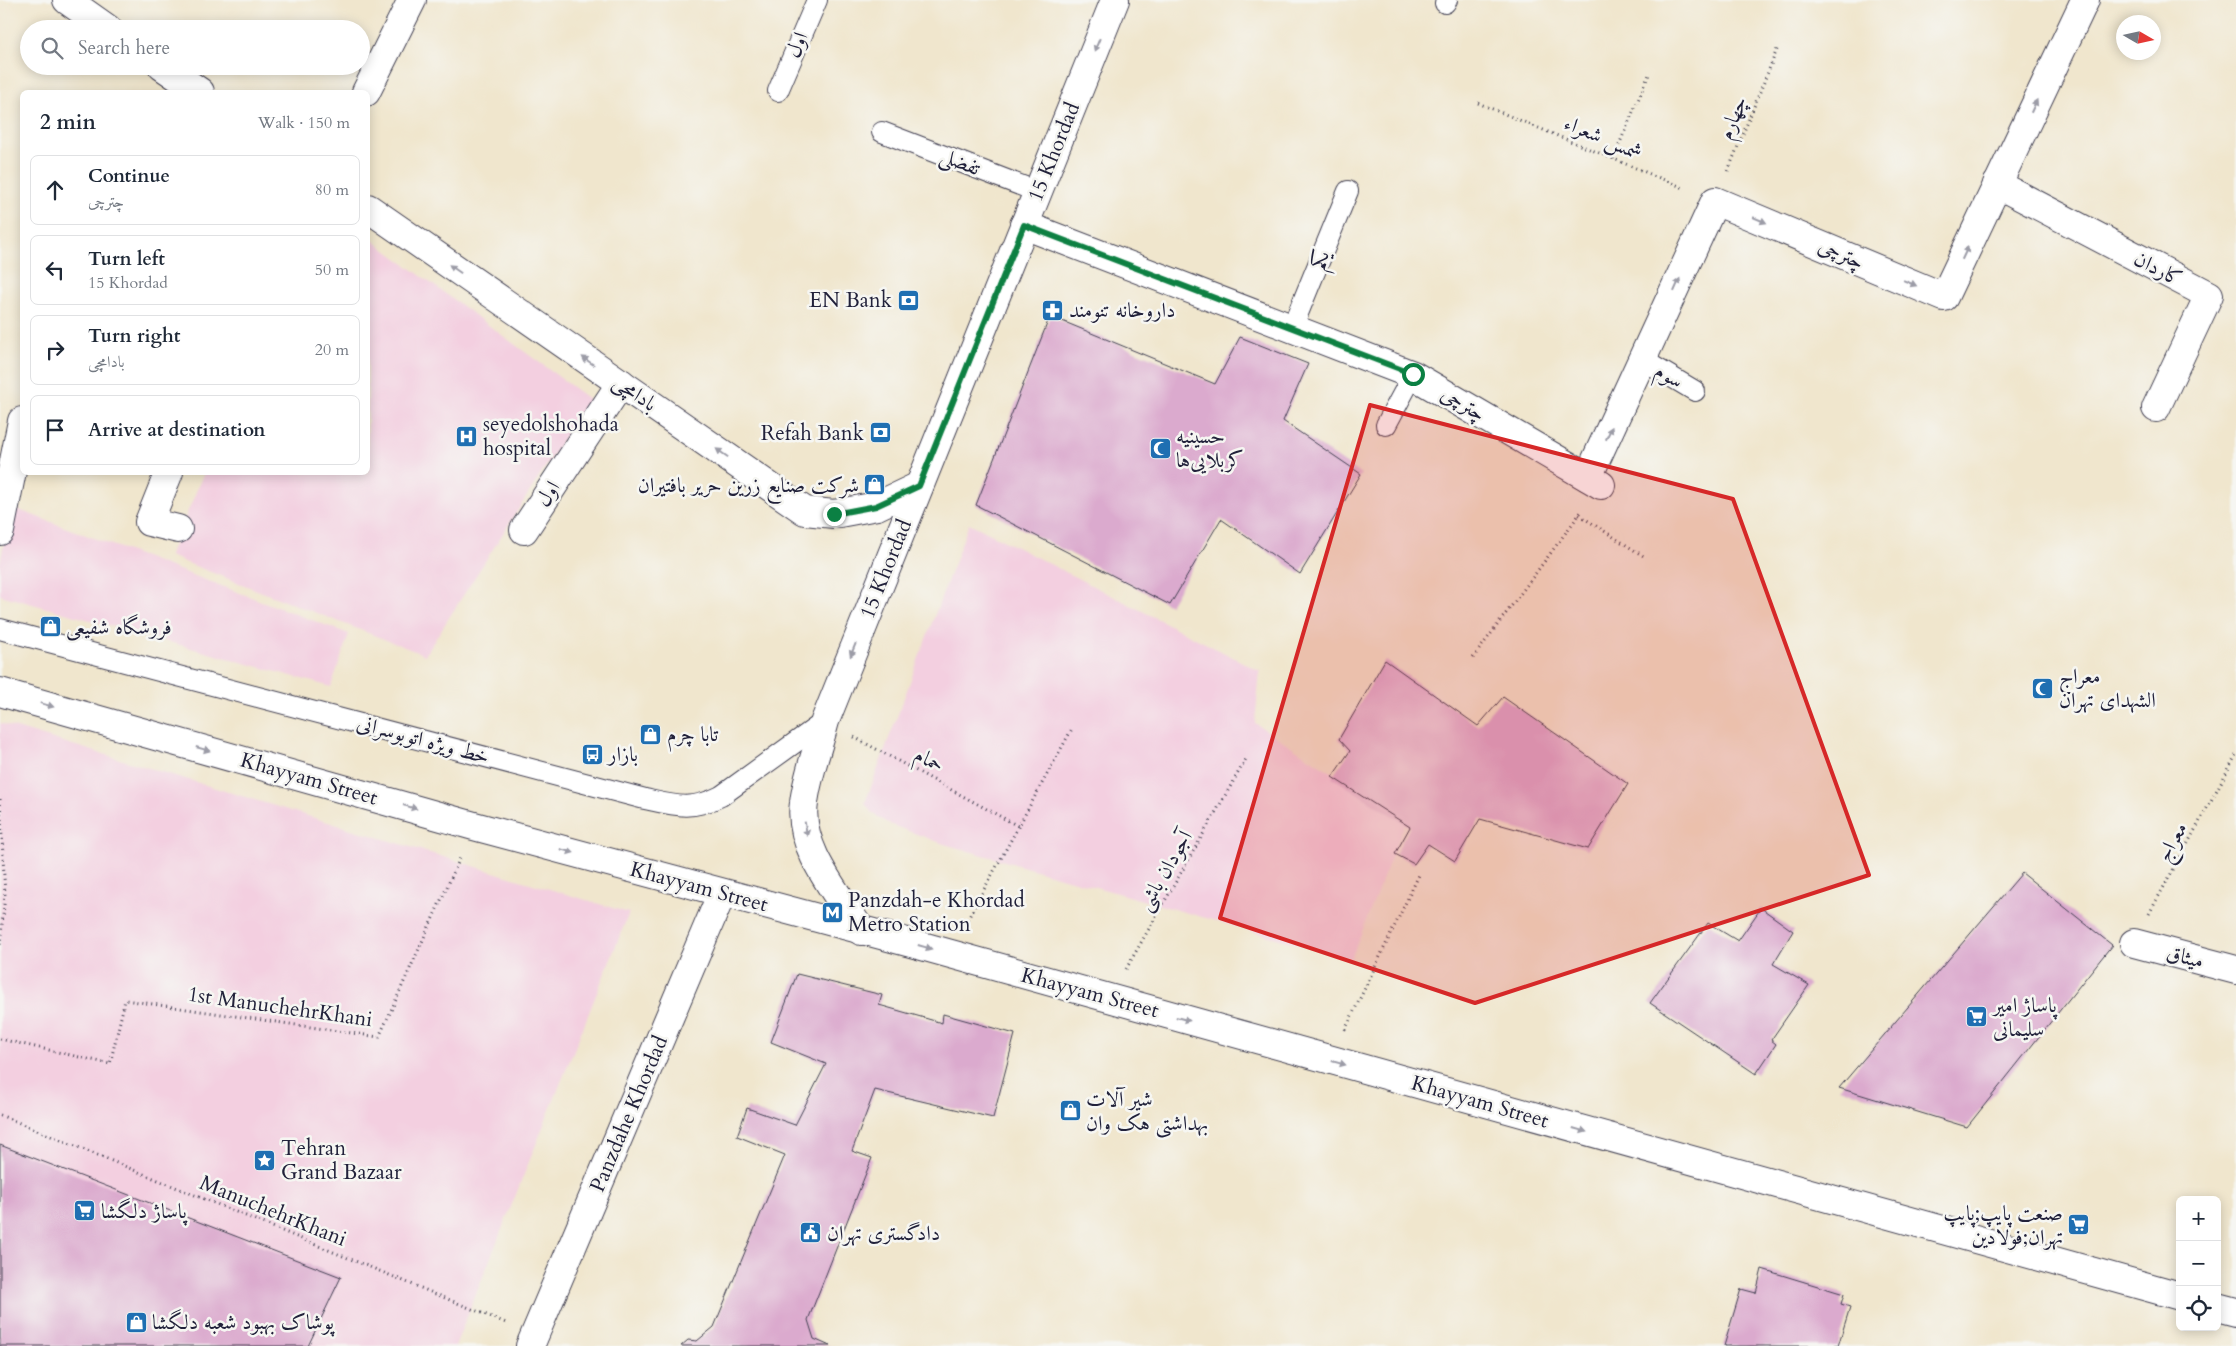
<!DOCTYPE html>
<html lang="en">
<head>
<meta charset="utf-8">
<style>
  body { margin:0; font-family:Cardo,Amiri,serif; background:#f2f2f3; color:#1f2937 }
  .controls { position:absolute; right:15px; bottom:15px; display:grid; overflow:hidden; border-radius:8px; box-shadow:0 2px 12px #0003 }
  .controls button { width:45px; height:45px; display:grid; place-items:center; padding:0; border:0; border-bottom:1px solid #e0e1e3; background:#fff; color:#1f2937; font:25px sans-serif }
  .compass { position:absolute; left:2116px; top:15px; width:45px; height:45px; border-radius:50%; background:#fff; box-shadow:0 2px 12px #0003; rotate:99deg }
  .stop { position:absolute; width:15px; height:15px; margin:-11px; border:4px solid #0b8043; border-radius:50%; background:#fff }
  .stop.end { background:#0b8043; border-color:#fff; box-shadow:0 1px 5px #0008 }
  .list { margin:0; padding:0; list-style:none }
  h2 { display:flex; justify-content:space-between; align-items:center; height:65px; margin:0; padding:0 20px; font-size:21px }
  h2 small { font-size:16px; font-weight:400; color:#747a83 }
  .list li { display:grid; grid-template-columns:32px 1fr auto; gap:15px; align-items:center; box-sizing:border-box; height:70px; margin:0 10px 10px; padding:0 10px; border:1px solid #e0e1e3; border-radius:8px }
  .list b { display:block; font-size:19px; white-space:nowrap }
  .list p { margin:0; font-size:16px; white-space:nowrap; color:#747a83 }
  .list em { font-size:16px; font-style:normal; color:#747a83 }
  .icon { flex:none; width:28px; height:28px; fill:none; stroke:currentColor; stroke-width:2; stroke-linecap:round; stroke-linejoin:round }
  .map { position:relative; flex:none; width:2236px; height:1346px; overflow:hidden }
  .search { position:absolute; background:#fff; box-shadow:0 2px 12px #0003; left:20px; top:20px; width:350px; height:55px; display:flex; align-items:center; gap:12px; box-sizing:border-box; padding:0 18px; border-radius:28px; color:#747a83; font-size:19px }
  .panel { position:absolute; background:#fff; box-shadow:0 2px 12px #0003; left:20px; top:90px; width:350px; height:385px; border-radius:8px }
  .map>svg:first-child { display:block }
  .built { fill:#f3cfe0 }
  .building { fill:#dbaace }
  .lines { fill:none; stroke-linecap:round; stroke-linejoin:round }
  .service-casing { stroke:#413f51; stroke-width:22 }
  .pedestrian-casing { stroke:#413f51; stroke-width:30 }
  .minor-casing { stroke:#413f51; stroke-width:30 }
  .secondary-casing { stroke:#413f51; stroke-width:30 }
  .primary-casing { stroke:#413f51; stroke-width:30 }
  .path { stroke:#413f51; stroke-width:3; stroke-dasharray:1 4; stroke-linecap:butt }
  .service { stroke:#fff; stroke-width:20 }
  .pedestrian { stroke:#fff; stroke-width:28 }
  .minor { stroke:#fff; stroke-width:28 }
  .secondary { stroke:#fff; stroke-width:28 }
  .primary { stroke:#fff; stroke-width:28 }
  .oneway { fill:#9c9ca7 }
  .route { stroke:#0b8043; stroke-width:6 }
  .marked { fill:#d62828; fill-opacity:0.2; stroke:#d62828; stroke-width:4; stroke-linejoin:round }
  .labels { text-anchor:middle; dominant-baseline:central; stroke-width:5; stroke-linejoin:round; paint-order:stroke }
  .street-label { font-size:21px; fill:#22223b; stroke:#f6f6f2 }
  .poi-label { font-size:21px; fill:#22223b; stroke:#f6f6f2; text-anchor:start }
</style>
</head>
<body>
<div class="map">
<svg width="2236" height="1346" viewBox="0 0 2236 1346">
  <rect width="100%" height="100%" fill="#f6f6f2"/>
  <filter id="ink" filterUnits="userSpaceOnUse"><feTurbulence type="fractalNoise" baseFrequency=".02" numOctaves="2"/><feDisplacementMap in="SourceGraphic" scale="10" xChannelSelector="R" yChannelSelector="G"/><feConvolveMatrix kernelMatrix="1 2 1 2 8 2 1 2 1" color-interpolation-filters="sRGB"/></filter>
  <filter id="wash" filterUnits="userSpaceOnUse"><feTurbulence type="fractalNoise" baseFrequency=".0096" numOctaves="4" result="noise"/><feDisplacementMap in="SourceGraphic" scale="20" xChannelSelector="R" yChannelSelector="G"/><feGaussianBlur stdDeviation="1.12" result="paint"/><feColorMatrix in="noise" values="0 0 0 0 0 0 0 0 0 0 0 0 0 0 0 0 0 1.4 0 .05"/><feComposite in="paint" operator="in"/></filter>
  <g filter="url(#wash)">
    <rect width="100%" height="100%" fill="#f0e6cd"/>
    <g class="built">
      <path d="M368,237l221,162 -164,256 -256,-99 35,-83 164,-1z"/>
      <path d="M11,507l338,127 -18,53 -331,-92v-32z"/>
      <path d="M969,523l291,148 -5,52 151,97 -55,139 -407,-115 -55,-20 -17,-11 -7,-10z"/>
      <path d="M0,723l629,190 -174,433h-455z"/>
    </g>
    <g id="blocks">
      <g class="building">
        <path d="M1050,316l165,68 25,-47 68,27 -25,57 78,53 -61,100 -79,-55 -51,86 -194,-100z"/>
        <path d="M1385,660l93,66 25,-29 125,87 -40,65 -108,-30 -25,42 -27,-17 -14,20 -19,-10 15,-27 -78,-50 18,-26 -11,-12z"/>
        <path d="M2022,873l90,72 -145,182 -128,-39z"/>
        <path d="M1761,908l32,23 -20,33 36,21 -38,55 5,4 -20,30 -106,-71 58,-80 30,18z"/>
        <path d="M797,974l85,21 -3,10 63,18 1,-9 72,20 -22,84 -118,-28 -23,61 20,7 -64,162 6,19 16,7h-149l7,-6 9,1 17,-14 71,-172 -48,-19 10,-28 48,17 31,-61 -55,-22z"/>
        <path d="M0,1145l341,132 -33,69h-308z"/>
        <path d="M1762,1269l82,25 -3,10 9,3 -12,39h-114l17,-57 15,4z"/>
      </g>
    </g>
  </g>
  <g filter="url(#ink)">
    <use href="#blocks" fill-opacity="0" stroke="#413f51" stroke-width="1"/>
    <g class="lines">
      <defs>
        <g id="service">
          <path d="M1445,3l2,-3"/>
          <path d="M778,91l39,-91"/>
          <path d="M882,132l156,60"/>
          <path d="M1292,328l56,-137"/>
          <path d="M1643,360l52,31"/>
          <path d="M1386,425l27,-50"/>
          <path d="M0,629l645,170c31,7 46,12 76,-3l104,-75"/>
        </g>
        <path id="pedestrian" d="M530,1346l192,-453"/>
        <g id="minor">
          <path d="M67,0l41,29"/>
          <path d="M162,66l38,26"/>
          <path d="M366,92l46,-92"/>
          <path d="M1997,184l212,111 -53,113"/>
          <path d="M368,208l437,303 29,3 43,-8 42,-20"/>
          <path d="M1024,225l389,150 188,110"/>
          <path d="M169,472l-20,50 29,7"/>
          <path d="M1588,477l127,-276 229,96 141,-297"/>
          <path d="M524,530l97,-147"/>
          <path d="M0,531l22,-110"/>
          <path d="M2134,943l102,27"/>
        </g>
        <path id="secondary" d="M861,931c-22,-36 -64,-83 -57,-128 3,-27 14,-55 21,-82l290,-721"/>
        <g id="primary">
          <path d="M0,692l474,134 448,120 1258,350"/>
          <path d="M2217,1307l19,5"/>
        </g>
      </defs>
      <use href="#service" class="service-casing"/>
      <use href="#pedestrian" class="pedestrian-casing"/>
      <use href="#minor" class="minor-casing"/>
      <use href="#secondary" class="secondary-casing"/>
      <use href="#primary" class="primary-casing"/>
      <g class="path">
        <path d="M1478,103l206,85"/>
        <path d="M1613,159l37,-87"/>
        <path d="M1728,171l50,-124"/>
        <path d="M1579,515l66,42"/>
        <path d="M1473,658l108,-146"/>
        <path d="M854,737l164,89"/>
        <path d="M0,799l5,96 -5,50"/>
        <path d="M2149,914l87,-159"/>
        <path d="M965,924l108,-197"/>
        <path d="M1126,969l120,-210"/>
        <path d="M1345,1030l74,-155"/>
        <path d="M0,1039l110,25 15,-64 254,37 82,-181"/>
        <path d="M0,1115l506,208"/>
      </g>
      <use href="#service" class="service"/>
      <use href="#pedestrian" class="pedestrian"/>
      <use href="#minor" class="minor"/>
      <use href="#secondary" class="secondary"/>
      <use href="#primary" class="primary"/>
    </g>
    <defs><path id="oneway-solid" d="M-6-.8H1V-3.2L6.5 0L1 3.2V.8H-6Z" transform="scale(1.25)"/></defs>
    <g class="oneway">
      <use href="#oneway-solid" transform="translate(1097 45) rotate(112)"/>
      <use href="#oneway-solid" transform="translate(2034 106) rotate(-65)"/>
      <use href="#oneway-solid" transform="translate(1760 220) rotate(23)"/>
      <use href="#oneway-solid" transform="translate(1965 253) rotate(-65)"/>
      <use href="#oneway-solid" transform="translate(455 269) rotate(-145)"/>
      <use href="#oneway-solid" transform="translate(1910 283) rotate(23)"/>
      <use href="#oneway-solid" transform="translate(1677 285) rotate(-66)"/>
      <use href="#oneway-solid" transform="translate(588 361) rotate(-145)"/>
      <use href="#oneway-solid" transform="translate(1609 433) rotate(-65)"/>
      <use href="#oneway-solid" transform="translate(722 453) rotate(-145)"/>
      <use href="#oneway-solid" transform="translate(853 650) rotate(112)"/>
      <use href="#oneway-solid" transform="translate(47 705) rotate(16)"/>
      <use href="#oneway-solid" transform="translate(203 749) rotate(16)"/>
      <use href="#oneway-solid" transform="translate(410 807) rotate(16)"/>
      <use href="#oneway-solid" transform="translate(806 829) rotate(80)"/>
      <use href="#oneway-solid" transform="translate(567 851) rotate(15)"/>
      <use href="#oneway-solid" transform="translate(925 947) rotate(16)"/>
      <use href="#oneway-solid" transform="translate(1183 1019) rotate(15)"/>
      <use href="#oneway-solid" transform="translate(1339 1063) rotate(16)"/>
      <use href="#oneway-solid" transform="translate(1580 1130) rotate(16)"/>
    </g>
  </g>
  <g class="lines" filter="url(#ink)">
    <path class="route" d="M834,514l42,-8 43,-20 105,-261 389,149"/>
  </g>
  <path class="marked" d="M1370,405l363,94 136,376 -394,128 -255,-85z"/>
  <defs>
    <symbol id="bank-square" viewBox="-11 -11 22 22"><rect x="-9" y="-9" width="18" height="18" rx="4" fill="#1f6fb2" stroke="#f6f6f2"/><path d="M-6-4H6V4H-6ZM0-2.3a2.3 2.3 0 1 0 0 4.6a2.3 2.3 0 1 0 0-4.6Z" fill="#fff"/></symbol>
    <symbol id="pharmacy-square" viewBox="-11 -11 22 22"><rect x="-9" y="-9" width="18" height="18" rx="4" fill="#1f6fb2" stroke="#f6f6f2"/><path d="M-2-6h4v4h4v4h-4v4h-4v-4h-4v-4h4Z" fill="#fff"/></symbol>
    <symbol id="hospital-square" viewBox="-11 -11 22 22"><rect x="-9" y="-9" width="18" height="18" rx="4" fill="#1f6fb2" stroke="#f6f6f2"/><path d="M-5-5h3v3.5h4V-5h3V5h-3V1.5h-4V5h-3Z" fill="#fff"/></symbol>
    <symbol id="mosque-square" viewBox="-11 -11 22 22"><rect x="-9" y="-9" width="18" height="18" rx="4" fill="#1f6fb2" stroke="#f6f6f2"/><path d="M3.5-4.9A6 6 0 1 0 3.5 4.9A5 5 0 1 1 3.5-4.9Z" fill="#fff"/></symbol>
    <symbol id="shop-square" viewBox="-11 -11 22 22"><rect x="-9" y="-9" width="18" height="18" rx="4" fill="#1f6fb2" stroke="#f6f6f2"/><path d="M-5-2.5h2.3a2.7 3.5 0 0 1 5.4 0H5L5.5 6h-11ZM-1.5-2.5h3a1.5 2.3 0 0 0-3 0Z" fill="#fff"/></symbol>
    <symbol id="bus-square" viewBox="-11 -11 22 22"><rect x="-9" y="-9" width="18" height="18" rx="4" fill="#1f6fb2" stroke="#f6f6f2"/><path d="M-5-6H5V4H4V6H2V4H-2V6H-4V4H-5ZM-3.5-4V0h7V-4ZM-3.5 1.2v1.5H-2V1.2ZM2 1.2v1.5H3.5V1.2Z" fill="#fff"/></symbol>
    <symbol id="metro-square" viewBox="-11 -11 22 22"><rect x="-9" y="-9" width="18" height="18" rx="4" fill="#1f6fb2" stroke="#f6f6f2"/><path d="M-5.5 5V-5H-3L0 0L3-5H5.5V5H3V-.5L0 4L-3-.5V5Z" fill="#fff"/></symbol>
    <symbol id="supermarket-square" viewBox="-11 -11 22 22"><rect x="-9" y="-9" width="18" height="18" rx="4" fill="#1f6fb2" stroke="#f6f6f2"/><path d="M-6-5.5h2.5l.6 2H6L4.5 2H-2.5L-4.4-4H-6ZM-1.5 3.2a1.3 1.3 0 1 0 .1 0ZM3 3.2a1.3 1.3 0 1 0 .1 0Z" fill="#fff"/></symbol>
    <symbol id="sight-square" viewBox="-11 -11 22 22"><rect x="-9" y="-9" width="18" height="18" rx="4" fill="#1f6fb2" stroke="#f6f6f2"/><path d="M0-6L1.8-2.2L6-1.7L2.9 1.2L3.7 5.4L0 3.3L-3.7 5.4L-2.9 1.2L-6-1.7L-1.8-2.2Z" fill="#fff"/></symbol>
    <symbol id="civic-square" viewBox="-11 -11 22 22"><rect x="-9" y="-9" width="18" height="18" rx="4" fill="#1f6fb2" stroke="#f6f6f2"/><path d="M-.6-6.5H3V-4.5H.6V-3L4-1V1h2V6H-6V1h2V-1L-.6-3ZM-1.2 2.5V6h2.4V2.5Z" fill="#fff"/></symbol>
  </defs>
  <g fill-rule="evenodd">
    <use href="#bank-square" x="896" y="288" width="25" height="25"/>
    <use href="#pharmacy-square" x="1040" y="298" width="25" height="25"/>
    <use href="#bank-square" x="868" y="420" width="25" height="25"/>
    <use href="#hospital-square" x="454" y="424" width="25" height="25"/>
    <use href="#mosque-square" x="1148" y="436" width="25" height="25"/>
    <use href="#shop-square" x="862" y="472" width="25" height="25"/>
    <use href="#shop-square" x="38" y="614" width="25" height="25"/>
    <use href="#mosque-square" x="2030" y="676" width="25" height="25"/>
    <use href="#shop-square" x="638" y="722" width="25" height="25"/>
    <use href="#bus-square" x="580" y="742" width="25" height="25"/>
    <use href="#metro-square" x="820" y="900" width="25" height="25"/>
    <use href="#supermarket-square" x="1964" y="1004" width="25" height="25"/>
    <use href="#shop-square" x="1058" y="1098" width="25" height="25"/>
    <use href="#sight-square" x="252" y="1148" width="25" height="25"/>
    <use href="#supermarket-square" x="72" y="1198" width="25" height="25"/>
    <use href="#supermarket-square" x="2066" y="1212" width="25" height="25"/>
    <use href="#civic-square" x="798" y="1220" width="25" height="25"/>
    <use href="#shop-square" x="124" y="1310" width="25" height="25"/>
  </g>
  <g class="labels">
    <g class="street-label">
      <text transform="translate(797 45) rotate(-67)">اول</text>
      <text transform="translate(1733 118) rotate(-68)">چهارم</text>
      <text transform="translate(1603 138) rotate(23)">شمس شعراء</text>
      <text transform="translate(1054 152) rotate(-68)">15 Khordad</text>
      <text transform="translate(960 162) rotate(21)">تفضلی</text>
      <text transform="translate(1841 254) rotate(23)">چترچی</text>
      <text transform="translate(1320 260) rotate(-68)">یکم</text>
      <text transform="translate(2158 269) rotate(28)">کاردان</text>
      <text transform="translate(1669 376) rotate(30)">سوم</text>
      <text transform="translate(635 393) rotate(35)">بادامچی</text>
      <text transform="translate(1463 404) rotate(30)">چترچی</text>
      <text transform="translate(548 494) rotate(-57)">اول</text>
      <text transform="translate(886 569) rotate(-68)">15 Khordad</text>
      <text transform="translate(423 740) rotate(15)">خط ویژه اتوبوسرانی</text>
      <text transform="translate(929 760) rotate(28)">حمام</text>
      <text transform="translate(309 779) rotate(16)">Khayyam Street</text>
      <text transform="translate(2172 842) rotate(-61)">معراج</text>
      <text transform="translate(1165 871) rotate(-60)">آجودان باشی</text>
      <text transform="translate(699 887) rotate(15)">Khayyam Street</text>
      <text transform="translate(2185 957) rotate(14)">میثاق</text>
      <text transform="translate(1090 993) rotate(15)">Khayyam Street</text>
      <text transform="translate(280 1007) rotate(8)">1st ManuchehrKhani</text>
      <text transform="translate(1480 1102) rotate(16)">Khayyam Street</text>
      <text transform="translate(629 1114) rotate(-67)">Panzdahe Khordad</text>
      <text transform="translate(273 1211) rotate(22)">ManuchehrKhani</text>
    </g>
    <g class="poi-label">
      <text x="892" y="300" text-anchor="end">EN Bank</text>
      <text x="1069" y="310">داروخانه تنومند</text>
      <text x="483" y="424">seyedolshohada<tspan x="483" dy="24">hospital</tspan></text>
      <text x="864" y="433" text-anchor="end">Refah Bank</text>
      <text x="1176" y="436">حسینیه<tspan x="1176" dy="24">کربلایی‌ها</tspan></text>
      <text x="859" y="485" text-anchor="end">شرکت صنایع زرین حریر بافتیران</text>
      <text x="66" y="627">فروشگاه شفيعی</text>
      <text x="2059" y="676">معراج<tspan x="2059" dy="24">الشهدای تهران</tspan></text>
      <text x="667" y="734">تابا چرم</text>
      <text x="608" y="754">بازار</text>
      <text x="848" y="900">Panzdah-e Khordad<tspan x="848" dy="24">Metro Station</tspan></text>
      <text x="1993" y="1005">پاساژ امیر<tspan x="1993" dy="24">سلیمانی</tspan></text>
      <text x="1086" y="1099">شیر آلات<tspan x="1086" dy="24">بهداشتی هک وان</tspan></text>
      <text x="281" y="1148">Tehran<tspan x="281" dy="24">Grand Bazaar</tspan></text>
      <text x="101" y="1211">پاساژ دلگشا</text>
      <text x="2063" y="1213" text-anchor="end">صنعت پایپ;پایپ<tspan x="2063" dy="24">تهران;فولادین</tspan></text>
      <text x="827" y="1233">دادگستری تهران</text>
      <text x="152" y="1322">پوشاک بهبود شعبه دلگشا</text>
    </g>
  </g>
</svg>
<div class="controls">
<button>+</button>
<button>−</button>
<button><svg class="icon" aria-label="locate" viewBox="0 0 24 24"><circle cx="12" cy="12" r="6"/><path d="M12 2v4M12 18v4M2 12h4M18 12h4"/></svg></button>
</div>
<svg class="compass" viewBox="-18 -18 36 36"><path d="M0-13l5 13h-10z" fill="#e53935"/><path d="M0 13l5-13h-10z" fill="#747a83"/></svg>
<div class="stop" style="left:1413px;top:374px"></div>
<div class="stop end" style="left:834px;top:514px"></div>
<div class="search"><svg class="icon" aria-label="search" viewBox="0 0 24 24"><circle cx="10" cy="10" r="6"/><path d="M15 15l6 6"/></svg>Search here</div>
<section class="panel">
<h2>2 min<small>Walk · 150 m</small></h2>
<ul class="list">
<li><svg class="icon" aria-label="ahead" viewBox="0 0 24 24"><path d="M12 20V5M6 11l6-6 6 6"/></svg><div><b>Continue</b><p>چترچی</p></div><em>80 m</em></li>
<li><svg class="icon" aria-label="left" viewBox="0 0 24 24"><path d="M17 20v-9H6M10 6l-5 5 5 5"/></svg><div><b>Turn left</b><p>15 Khordad</p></div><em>50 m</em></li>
<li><svg class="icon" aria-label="right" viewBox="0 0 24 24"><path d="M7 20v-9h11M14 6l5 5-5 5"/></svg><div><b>Turn right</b><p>بادامچی</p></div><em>20 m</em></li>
<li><svg class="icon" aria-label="arrive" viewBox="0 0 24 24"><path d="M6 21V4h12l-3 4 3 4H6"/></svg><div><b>Arrive at destination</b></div></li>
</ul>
</section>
</div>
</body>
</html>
